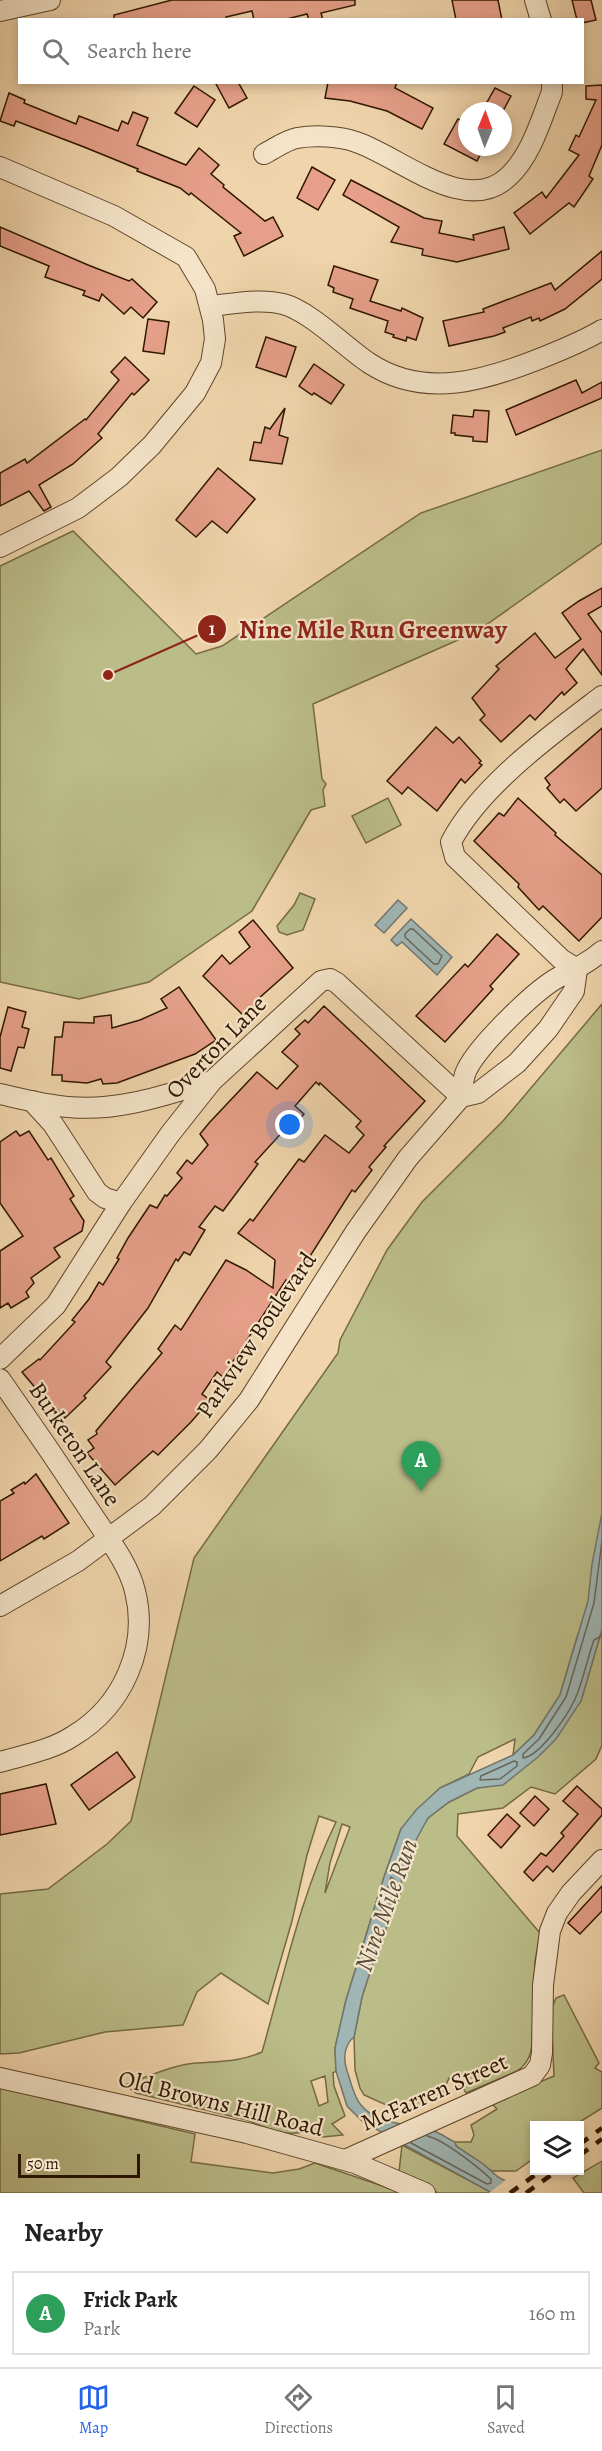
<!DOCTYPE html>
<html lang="en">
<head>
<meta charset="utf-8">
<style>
  body { margin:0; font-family:Alegreya,serif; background:#f2f2f2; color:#222 }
  .controls { position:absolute; right:18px; bottom:18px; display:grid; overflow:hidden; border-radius:0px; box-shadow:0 3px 9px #0003 }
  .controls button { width:54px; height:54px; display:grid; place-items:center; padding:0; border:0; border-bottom:2px solid #e0e0e0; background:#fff; color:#222; font:30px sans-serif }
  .compass { position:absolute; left:458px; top:102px; width:54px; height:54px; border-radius:50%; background:#fff; box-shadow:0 3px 9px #0003; rotate:1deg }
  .scale { position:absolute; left:18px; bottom:15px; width:122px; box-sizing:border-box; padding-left:6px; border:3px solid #2f1600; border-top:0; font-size:16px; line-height:21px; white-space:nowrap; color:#2f1600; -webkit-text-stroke:4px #f5e4c9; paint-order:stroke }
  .you { position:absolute; left:290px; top:1125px; width:21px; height:21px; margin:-15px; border:4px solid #fff; border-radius:50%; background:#1a73e8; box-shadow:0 0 0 9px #1a73e833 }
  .badge { display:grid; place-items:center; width:39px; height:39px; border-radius:50%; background:#2563eb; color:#fff; font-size:20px; font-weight:700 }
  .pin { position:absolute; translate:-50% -50px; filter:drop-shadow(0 2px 3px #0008) }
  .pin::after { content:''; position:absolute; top:32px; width:21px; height:18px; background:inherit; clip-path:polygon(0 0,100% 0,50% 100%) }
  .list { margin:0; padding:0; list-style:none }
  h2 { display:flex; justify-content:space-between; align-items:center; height:78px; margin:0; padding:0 24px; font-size:26px }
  h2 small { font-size:20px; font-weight:400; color:#767676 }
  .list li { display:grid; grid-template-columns:39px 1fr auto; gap:18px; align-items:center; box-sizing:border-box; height:84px; margin:0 12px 12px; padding:0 12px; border:2px solid #e0e0e0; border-radius:0px }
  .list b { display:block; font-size:22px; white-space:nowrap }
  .list p { margin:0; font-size:20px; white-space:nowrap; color:#767676 }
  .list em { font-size:20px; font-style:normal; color:#767676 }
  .icon { flex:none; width:33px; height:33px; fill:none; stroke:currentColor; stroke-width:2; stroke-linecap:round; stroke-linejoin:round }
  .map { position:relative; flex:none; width:602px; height:2193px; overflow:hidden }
  .search { position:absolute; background:#fff; box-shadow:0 3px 9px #0003; left:18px; right:18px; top:18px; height:66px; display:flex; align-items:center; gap:15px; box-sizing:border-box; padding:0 21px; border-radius:0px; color:#767676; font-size:22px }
  .sheet { height:174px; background:#fff }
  nav { display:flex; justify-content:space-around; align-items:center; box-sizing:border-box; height:84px; border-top:2px solid #e0e0e0; background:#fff; font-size:16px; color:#767676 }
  nav a { display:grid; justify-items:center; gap:3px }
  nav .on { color:#2563eb }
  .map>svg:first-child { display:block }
  .green { fill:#bbbd88; stroke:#756a44; stroke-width:1.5; fill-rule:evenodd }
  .water { fill:#9fb6b5; stroke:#72766d; stroke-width:1.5 }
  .pier { fill:#f0d5ac }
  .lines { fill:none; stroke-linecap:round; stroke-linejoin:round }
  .shore { stroke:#67665a; stroke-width:1.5 }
  .building { fill:#e6a089; stroke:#2f1600; stroke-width:1.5 }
  .minor-casing { stroke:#5f462b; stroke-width:22 }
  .minor { stroke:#f5e4c9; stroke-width:20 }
  .rail { stroke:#2f1600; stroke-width:4.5; stroke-dasharray:10 10; stroke-linecap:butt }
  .labels { text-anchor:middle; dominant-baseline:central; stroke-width:4.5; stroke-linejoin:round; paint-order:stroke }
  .street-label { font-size:24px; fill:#2f1600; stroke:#f5e4c9 }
  .water-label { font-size:26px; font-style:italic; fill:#564e3f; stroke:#f5e4c9 }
  .leader { fill:none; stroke:#8f2418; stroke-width:2 }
  .callout-dot { fill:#8f2418; stroke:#f5e4c9; stroke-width:2 }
  .mark-label { font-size:18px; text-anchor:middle; font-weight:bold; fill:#fff }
  .callout-label { font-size:26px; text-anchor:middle; font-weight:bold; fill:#8f2418; stroke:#f5e4c9; stroke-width:4.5; stroke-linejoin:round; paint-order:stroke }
</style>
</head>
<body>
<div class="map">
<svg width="602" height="2193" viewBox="0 0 602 2193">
  <rect width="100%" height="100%" fill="#f0d5ac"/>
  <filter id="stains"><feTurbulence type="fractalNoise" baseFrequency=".00333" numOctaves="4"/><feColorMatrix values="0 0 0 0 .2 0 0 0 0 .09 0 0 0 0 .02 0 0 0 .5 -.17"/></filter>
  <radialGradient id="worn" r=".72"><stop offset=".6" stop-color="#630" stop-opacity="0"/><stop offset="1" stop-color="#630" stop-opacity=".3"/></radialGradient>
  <g class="green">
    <path d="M602,450v93l-126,89 -163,72 9,75 4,5 -3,6 2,16 -14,4 -59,101 -103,71 -70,17 -79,-17v-416l73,-35 123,123 26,-8 199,-133z"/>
    <path d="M388,798l13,27 -35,18 -14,-27z"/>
    <path d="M300,893l15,6 -12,31 -16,5 -8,-3 -2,-6 17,-21z"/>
    <path d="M602,1004v584l-25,49 -17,58 -26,40 -21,20 2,-16 -37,18 -9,17 -29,14 -39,41 -17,48 -38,123 -11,48 1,23 -3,2 1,13 11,30 -13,8 11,11 -20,2 -17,-6c-18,7 -41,-3 -59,-11l-111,-27 -11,-8c20,-7 42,-18 63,-21 26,-3 50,-1 74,-12 22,-77 39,-158 74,-230l-17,-6 -12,39 -15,66 -24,83 -47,-31 -24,19 -14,33 -78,7 -86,21 -19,1v-160l48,-5 59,-45 24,-23 63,-263 144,-205 2,-13 47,-90 35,-48 81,-81zM342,1824l8,3 -25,66 5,-30zM325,2076l3,26 -9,4 -8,-25z"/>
    <path d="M602,1629v116l-6,14 -41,35 -24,-7 -28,21 -45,6 -1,22 83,97 -5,29 -3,83c-1,11 -6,20 -15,26l-51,22 -4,-7 -13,-8 -6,14 -37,22 -42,-19 -4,-7 -5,-18 -1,-33 8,-40 15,-47 22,-53 3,-20 15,-42 11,-17 21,-16 28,-14 26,-4 78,-83z"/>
    <path d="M564,1995l35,68 -4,5 7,4v36l-27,17 -41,1v32l-18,13h-24l-36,-25 -1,-4h16l3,-7 -3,-10 26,-16 -6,-6 63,-27 -3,-66 5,-12z"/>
    <path d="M0,2088l195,46 -4,28 82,11 26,-4 16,-6 88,30h-403z"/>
    <path d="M402,2145l87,46 -1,2h-50l-39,-21z"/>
    <path d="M602,2161v32h-18l-11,-15z"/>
  </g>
  <g class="water">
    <path d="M398,900l9,8 -23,25 -9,-8z"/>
    <path d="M411,919l41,38 -15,18 -35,-33 -5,4 -6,-6z"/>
    <path d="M602,1513v116l-21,72 -25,38 -18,18 -35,28 -26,3 -28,14 -21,16 -18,33 -8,26 -3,20 -22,53 -15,47 -8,40c-10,8 -11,22 -7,34 4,10 6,25 14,34 17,21 50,18 73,26 8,3 14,8 21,11l1,4 26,17 16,14 30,16h-36l-129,-71 -16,-16 -11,-35 -1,-23 11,-48 38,-123 17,-48 15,-19 24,-22 73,-33 21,-20 26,-40 28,-94 4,-37z"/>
  </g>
  <path class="pier" d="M507,2179l23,11 1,3h-42z"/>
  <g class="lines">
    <g class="shore">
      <path d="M410,929h3l29,27 -4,8h-4l-29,-27v-3z"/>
      <path d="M602,1541l-8,62 -28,94 -27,42 -16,15v4c17,-2 45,-43 52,-59 8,-17 12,-40 19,-59l8,-4"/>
      <path d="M514,1761l3,1v4l-17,13 -20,1 1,-4z"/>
      <path d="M391,1877l4,3 -2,15 -7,18 -3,1 -2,-3z"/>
      <path d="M411,2143l76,41 4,-1v-4c-13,-12 -48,-40 -64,-43"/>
    </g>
  </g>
  <g class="building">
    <path d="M172,0h183v5l-34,8 2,7h-14l-2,-6 -24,6h-29l-2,-9 -26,6 1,3h-113v-5z"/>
    <path d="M452,0h46l4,20h-46z"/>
    <path d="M572,0h19l5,20 -14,3v-3h-5z"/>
    <path d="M215,82h23l9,16 -18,10z"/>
    <path d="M328,82h69l-2,6 38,20 -11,21 -35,-18 -37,-10 -25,-3z"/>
    <path d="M602,85v60l-13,31 4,3 -19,28 -5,-4 -39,31 -16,-21 28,-21 4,6 33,-43 -10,-5 7,-15 3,2 17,-37 -10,-1v-13z"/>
    <path d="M194,86l21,14 -18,27 -22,-14z"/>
    <path d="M495,88l16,8 -8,15h-21z"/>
    <path d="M9,93l16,7 -1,3 52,21 3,-8 39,15 4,-10 6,3 5,-12 15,6 -11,27 49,20 13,-17 20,17 -8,9 13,11 -1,2 42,34 8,-4 10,19 -39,20 -10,-20 7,-3 -50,-40 -2,2 -9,-7 -43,-17 1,-2 -54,-22 -68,-26 -2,5 -14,-5z"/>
    <path d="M458,119l9,4v24h17l-7,14 -33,-17z"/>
    <path d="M312,167l23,13 -17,30 -21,-12z"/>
    <path d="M351,180l73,38 18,3 -3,12 35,7 -1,-5 31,-8 5,22 -52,13 -35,-7 1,-6 -32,-7 8,-15 -56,-32z"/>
    <path d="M0,227l88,38 41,16 3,-2 25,23 -14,16 -12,-11 -7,7 -22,-20 -3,7 -16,-6 2,-4 -40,-14 4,-11 -49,-20z"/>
    <path d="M602,251v28l-37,30 -25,12 -1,-3 -7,3 -1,-4 -28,11 2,4 -11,4 -45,10 -6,-25 41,-9 -1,-3 68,-26 4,7z"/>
    <path d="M334,266l44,14 -8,21 31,10 1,-3 21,10 -7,22 -9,-3 -1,4 -13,-4 1,-2 -9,-3 3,-11 -38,-13 3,-9 -20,-7 1,-4 -6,-3z"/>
    <path d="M148,319l21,3 -5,32 -21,-3z"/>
    <path d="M266,337l30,10 -10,30 -30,-10z"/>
    <path d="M125,357l24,23 -15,15 -2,-2 -34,41 4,4 -29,26 -34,21 12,22 -7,4 -15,-20 -29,15v-33l25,-14 2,4 58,-44 1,1 33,-40 -8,-8z"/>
    <path d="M314,364l30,21 -13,19 -17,-11 -2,2 -13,-9z"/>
    <path d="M576,380l6,13 20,-11v16l-86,37 -10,-25z"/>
    <path d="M285,408l-6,27 9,3 -6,26 -32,-4 4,-18 7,1 4,-16 5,2z"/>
    <path d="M474,410l15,1 -2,31 -14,-1v-4l-18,-2v-2h-4l2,-18 20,2z"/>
    <path d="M218,468l37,31 -28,34 -15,-12 -16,16 -20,-17z"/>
    <path d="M602,588v18l-14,8 14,19v42l-19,-26 -17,20 11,14 -13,12 -2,-3 -27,28 -5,-5 -29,27 -21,-22 5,-5 -13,-17 27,-29 -3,-3 39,-33 20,25 26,-19 -19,-26 17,-12z"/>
    <path d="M436,727l17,16 6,-6 22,24 -2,2 3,2 -17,18 -4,-4 -24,32 -29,-24 -6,7 -15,-13z"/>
    <path d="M602,728v60l-26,23 -12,-12 -4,4 -13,-15 3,-3 -5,-7z"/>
    <path d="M518,798l38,35 -1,2 47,40v42l-23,24 -36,-35 -4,4 -21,-23 1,-3 -45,-43 25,-28 5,3z"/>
    <path d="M253,920l40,48 -36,32 1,2 -14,14 -41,-40 19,-21 8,9 20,-17 -11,-15z"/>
    <path d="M497,934l22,20 -29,32 3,3 -48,53 -29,-26 49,-52 3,3z"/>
    <path d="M179,987l37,53 -21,14 -78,29 -14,1 -2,-5 -14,4 -25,-2v-6h-10l3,-38h7l2,-15 30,1v-6l17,-2 1,13 28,-8 27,-12 -6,-9z"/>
    <path d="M324,1006l101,95 -41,45 2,1 -17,20 3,3 -17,22 -3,-2 -59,93 -7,-3 -39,60 5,4 -8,11 -5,-3 -16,25 -6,-5 -15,22 8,6 -19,22 -33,33 -5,-4 -38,34 -28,-32 7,-5 -6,-8 9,-6 -1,-3 66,-78 -4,-4 17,-24 6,5 45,-70 20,10 27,18 2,-28 -37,-27 12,-14 3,2 46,-62 5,3 21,-27 24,18 15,-18 -8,-8 5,-6 -41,-38 -1,2 -3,-3 -21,24 9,8 -14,16 -3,-3 -32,35 3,2 -35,47 -8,-5 -16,21 6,3 -15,25 -6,-3 -6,9 -2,-2 -28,49 -42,54 5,5 -27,29 2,2 -21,20 -9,-10 -2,2 -32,-38 17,-13 1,1 35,-38 -3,-2 17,-21 10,-17 4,3 16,-26 -2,-1 11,-20 22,-33 7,3 8,-13 2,1 15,-18 -5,-5 10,-13 5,4 16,-19 -8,-11 9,-11 48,-51 20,17 21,-23 -16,-14 18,-18 -5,-5 10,-9 3,3z"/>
    <path d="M8,1007l18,5 -4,15 7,2 -5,19 -6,-1 -7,24 -11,-3v-31z"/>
    <path d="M16,1131l4,5 9,-5 19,29 3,-2 23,38 -4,3 14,22 -2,10 -28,17 6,9 -29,21 3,5 -8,9 3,5 -18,11 -3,-5 -8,5v-57l23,-15 -23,-33v-61z"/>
    <path d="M36,1474l33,49 -25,16 -2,-3 -42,25v-60l14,-8 -3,-3 13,-8 1,2z"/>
    <path d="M117,1752l18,25 -46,33 -18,-25z"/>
    <path d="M46,1784l10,40 -56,11v-41z"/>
    <path d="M577,1786l25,23v6l-49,57 -6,-6 -14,15 -9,-9 17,-19 5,3 18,-20 -3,-3 17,-19 -15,-13z"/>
    <path d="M535,1796l14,13 -15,17 -14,-13z"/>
    <path d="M507,1814l13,12 -19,22 -13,-13z"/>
    <path d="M602,1886v25l-22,23 -12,-11z"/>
  </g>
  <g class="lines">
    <defs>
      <g id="minor">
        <path d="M535,0l6,20"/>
        <path d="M0,11l50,-11"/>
        <path d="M264,154c10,-5 22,-14 33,-16 17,-3 43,-2 59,4 43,14 109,75 152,35 23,-21 33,-57 44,-85v-10"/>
        <path d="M0,167l114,49 72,41 19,32 8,31 2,19 -4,24 -16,30 -43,52 -33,32 -41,31 -78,39"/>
        <path d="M210,306c23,-2 50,-8 73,-2 27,7 62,43 86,59 56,37 118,17 175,-6 20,-8 40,-16 58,-27"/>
        <path d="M577,969l-16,-10 -106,-102 -4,-15c29,-56 101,-108 151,-146"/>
        <path d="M0,1094c22,5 45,11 68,13 50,5 97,-12 144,-26"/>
        <path d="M461,1097c1,-7 2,-16 4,-23 9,-25 70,-84 94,-97 16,-8 29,-14 43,-26"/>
        <path d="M32,1101l21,23 44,68 8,6 16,5"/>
        <path d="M0,1359l56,-54 65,-102 49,-69 42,-53 109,-100 9,-2 7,4 124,114"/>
        <path d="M0,1379c31,44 61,88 90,132 16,25 38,51 45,80 14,56 -12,115 -62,145 -21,14 -49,19 -73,26"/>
        <path d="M0,1606l78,-45 74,-55 56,-56 41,-50 107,-169 52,-73 53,-61 17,-4 39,-30 31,-34 26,-38 3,-22"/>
        <path d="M0,2078l247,55 108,30 70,30"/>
        <path d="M345,2160l187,-84 8,-11 2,-12 1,-68 7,-54 7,-18 14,-20 31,-33"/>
      </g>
    </defs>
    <use href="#minor" class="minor-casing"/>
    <use href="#minor" class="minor"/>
    <g class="rail">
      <path d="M580,2144l22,-16"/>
      <path d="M580,2155l22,-16"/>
      <path d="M510,2193l32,-23"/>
      <path d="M526,2193l32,-23"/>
    </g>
  </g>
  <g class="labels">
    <g class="street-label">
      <text transform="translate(216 1047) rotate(-46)">Overton Lane</text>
      <text transform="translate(256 1335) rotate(-56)">Parkview Boulevard</text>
      <text transform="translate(75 1444) rotate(56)">Burketon Lane</text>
      <text transform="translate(434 2092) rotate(-24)">McFarren Street</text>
      <text transform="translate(221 2103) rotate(14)">Old Browns Hill Road</text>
    </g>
    <g class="water-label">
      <text transform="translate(386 1905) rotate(-70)">Nine Mile Run</text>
    </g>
  </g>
  <path class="leader" d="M108 675L212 629"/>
  <g class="callout-dot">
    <circle cx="108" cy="675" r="6"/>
    <circle cx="212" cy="629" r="15"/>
  </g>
  <g class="mark-label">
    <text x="212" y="635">1</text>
  </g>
  <g class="callout-label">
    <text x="373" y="638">Nine Mile Run Greenway</text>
  </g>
  <rect width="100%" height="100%" filter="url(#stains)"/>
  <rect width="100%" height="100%" fill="url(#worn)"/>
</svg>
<div class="controls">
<button><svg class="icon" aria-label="layers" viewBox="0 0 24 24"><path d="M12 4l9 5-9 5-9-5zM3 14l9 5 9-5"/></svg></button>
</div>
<svg class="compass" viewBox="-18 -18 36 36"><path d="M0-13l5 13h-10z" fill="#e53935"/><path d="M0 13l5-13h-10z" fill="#767676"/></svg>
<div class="scale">50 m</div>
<div class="you"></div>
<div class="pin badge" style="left:421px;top:1491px;background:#2e9e5b">A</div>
<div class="search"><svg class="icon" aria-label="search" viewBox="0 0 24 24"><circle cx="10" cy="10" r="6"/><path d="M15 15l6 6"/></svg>Search here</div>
</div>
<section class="sheet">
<h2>Nearby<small></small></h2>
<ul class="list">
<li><span class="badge" style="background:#2e9e5b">A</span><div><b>Frick Park</b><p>Park</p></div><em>160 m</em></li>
</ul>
</section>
<nav>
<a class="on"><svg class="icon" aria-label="map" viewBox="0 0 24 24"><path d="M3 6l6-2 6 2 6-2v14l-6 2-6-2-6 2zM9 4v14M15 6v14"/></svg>Map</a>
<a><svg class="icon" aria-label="directions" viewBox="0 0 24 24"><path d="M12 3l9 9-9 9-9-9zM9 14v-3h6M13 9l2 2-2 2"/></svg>Directions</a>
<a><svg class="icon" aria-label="saved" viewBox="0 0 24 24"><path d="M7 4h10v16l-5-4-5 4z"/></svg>Saved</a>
</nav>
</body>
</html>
